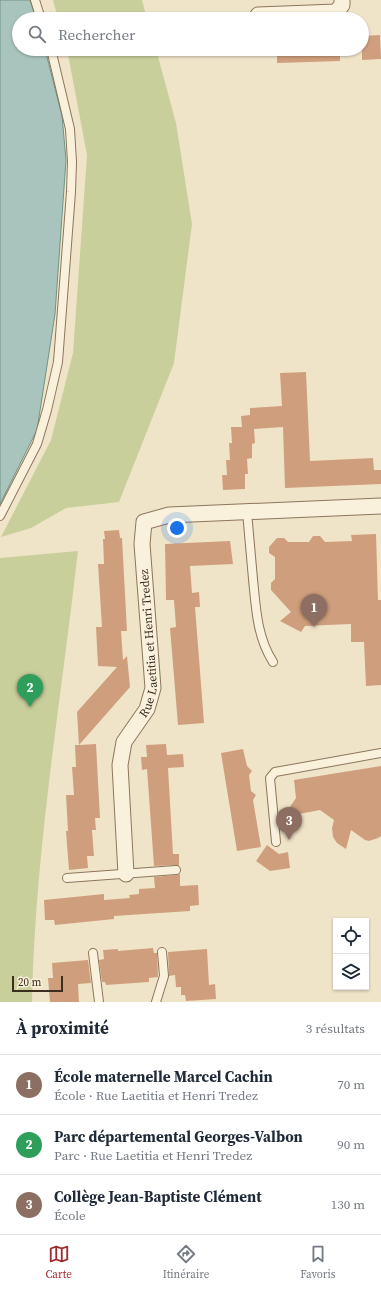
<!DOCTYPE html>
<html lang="fr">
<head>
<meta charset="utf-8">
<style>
  body { margin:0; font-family:"Source Serif 4",serif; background:#f6f6f7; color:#1f2937 }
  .controls { position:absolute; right:12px; bottom:12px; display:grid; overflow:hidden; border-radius:0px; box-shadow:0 1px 3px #0004 }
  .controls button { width:36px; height:36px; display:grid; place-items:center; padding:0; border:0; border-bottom:1px solid #e0e1e3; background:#fff; color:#1f2937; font:20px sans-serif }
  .scale { position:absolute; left:12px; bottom:10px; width:51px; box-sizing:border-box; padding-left:4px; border:2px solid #3d2e20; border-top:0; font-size:11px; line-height:14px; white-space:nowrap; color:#3d2e20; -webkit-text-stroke:3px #f7eed8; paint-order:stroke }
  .you { position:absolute; left:177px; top:528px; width:14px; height:14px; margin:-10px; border:3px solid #fff; border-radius:50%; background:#1a73e8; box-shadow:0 0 0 6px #1a73e833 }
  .badge { display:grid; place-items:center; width:26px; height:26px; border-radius:50%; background:#9e2a2b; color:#fff; font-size:13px; font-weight:700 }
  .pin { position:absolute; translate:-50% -33px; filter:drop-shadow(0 1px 2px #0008) }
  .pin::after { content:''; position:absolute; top:21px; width:14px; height:12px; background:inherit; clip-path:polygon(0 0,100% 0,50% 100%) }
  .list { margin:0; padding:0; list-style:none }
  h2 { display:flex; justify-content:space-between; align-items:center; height:52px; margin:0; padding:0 16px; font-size:17px }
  h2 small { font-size:13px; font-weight:400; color:#747a83 }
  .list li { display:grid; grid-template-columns:26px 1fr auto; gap:12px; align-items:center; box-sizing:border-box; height:60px; padding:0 16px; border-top:1px solid #e0e1e3 }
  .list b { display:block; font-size:15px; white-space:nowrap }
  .list p { margin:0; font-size:13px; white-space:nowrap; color:#747a83 }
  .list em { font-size:13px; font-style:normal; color:#747a83 }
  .icon { flex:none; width:22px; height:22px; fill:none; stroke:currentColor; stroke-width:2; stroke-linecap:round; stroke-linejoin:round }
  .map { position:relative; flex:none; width:381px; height:1002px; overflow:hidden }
  .search { position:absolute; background:#fff; box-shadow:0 1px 3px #0004; left:12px; right:12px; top:12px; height:44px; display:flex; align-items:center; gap:10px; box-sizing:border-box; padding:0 14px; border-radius:22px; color:#747a83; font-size:15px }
  .sheet { height:232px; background:#fff }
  nav { display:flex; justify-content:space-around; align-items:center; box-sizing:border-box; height:56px; border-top:1px solid #e0e1e3; background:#fff; font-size:11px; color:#747a83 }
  nav a { display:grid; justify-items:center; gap:2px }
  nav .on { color:#9e2a2b }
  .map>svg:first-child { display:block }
  .green { fill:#c9cf9b }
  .water { fill:#a9c4bc; stroke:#6f938a }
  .building { fill:#cf9f7d }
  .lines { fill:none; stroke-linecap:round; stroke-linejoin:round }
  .lane-casing { stroke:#8d765c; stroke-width:10 }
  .street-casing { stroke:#8d765c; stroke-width:17 }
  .lane { stroke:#faf1dc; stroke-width:8 }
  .street { stroke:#faf1dc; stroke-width:15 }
  .labels { text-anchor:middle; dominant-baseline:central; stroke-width:3; stroke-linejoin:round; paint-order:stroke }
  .street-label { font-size:12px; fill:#3d2e20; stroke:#f7eed8 }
</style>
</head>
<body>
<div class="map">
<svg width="381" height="1002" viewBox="0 0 381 1002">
  <rect width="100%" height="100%" fill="#f0e4c8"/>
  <g class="green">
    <path d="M53,0h89l5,19h-89z"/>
    <path d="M67,49h89l20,74 16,101 -18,139 -55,139 -53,6 -35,20 -30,9 50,-97 22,-87 14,-198z"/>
    <path d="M78,551c-17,150 -43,300 -46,451h-32v-444z"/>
  </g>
  <path class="water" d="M0,0h30l6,19h-17v30h26l17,67 4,44 -11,154 -18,116 -37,74z"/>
  <g class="building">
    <path d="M380,35l1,24 -19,1v-24z"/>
    <path d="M277,49h63v12l-63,2z"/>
    <path d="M306,372l4,89 63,-3 1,12h7v14l-96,4 -2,-61 -29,2 1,14 -3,1v14l-5,1 1,15h-3v15l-22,1 -1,-15h5l-1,-15h4l-1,-17h3l-1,-16h11l-1,-11 9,-1v-7l32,-2 -2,-33z"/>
    <path d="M119,530l1,8h2l5,93h-6l2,29 4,-4 3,31 -51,58 17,-1 4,74h-5l1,12h-4l2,26h-7l1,12 -19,2 -3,-39h2l-2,-36h8l-2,-28h4l-1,-22h4l-2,-33 40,-45 -19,-1 -2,-39h6l-4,-63h6l-1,-25h2l-1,-8z"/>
    <path d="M376,534l2,66h3v85l-15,1 -2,-44h-13v-18l-46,2 -4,6 -21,-11 11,-9 -20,-22v-7l4,-4v-22l-6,-4v-6l8,-9h7l4,4h21l4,-6h7l5,6 27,-1 -1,-6z"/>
    <path d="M230,541l3,23 -43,2 2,27 7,-1 1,15h-5l9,116 -26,2 -8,-97 6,-1 -2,-27h-8l-1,-56z"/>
    <path d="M166,744l1,11 16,-1 1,13 -16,1 5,86h6v12l-3,-1 -22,1 -7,-97 -5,1 -1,-13h6l-1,-12z"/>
    <path d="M243,749l4,17 5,5 -3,4 2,16 5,4 -3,5 8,47 -24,4 -16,-98z"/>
    <path d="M381,766v70l-3,2 -9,3 -4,-1 -14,-10 -5,19 -9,-6 -4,-6 -1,-9 2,-8 -14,-10 -37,7 13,-19 -2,-18z"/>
    <path d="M267,845l12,9 9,-2 2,16 -20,3 -14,-10z"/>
    <path d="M180,874v12l18,-1 1,20 -9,1v5l-76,5v3l-59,6 -1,-5h-9l-1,-20 60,-6v6l26,-2 -1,-3 10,-1v-5l16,-1 -1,-11 22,-2z"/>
    <path d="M153,948l1,5h3l1,24 -9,1v4l-43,3 -1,-3h-3l-3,-22 5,-1 -1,-9 15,-1v2z"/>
    <path d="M207,949l2,36 6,-1 1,15 -30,2 -1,-6h-4v-8h-5l-1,-12 -6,1 -1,-24z"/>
    <path d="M88,960l3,23 -13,1 1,18h-29l-2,-24h5l-1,-15z"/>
  </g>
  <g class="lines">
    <defs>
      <g id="lane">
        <path d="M35,0l6,19"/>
        <path d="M247,512c2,22 4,45 6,67 3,30 4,58 20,83"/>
        <path d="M0,516l37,-72 10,-34 11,-48 13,-170 1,-30 -2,-33 -19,-80"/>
        <path d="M276,842l-6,-64 5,-6 106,-19"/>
        <path d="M67,878l109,-8"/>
        <path d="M93,953l6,49"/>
        <path d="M156,1002l8,-26 -2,-24"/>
      </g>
      <g id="street">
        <path d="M258,15l78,-3 6,-7v-5"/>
        <path id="s1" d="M126,874l-6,-109 4,-23 23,-33 6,-21 -11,-144 2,-22 25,-7 212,-9"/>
      </g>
    </defs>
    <use href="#lane" class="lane-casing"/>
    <use href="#street" class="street-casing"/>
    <use href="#lane" class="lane"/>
    <use href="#street" class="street"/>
  </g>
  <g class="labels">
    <g class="street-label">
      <text stroke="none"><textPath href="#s1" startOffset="239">Rue Laetitia et Henri Tredez</textPath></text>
    </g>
  </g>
</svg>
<div class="controls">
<button><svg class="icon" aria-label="locate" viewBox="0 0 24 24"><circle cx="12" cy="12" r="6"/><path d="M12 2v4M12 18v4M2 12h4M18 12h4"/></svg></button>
<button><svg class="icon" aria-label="layers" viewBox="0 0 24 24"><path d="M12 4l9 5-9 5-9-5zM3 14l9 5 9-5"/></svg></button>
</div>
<div class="scale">20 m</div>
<div class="you"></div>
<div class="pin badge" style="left:314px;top:627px;background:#8d6e63">1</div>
<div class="pin badge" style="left:30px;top:707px;background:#2e9e5b">2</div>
<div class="pin badge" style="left:289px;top:840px;background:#8d6e63">3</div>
<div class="search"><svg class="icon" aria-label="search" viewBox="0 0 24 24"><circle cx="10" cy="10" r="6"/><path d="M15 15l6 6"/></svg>Rechercher</div>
</div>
<section class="sheet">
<h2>À proximité<small>3 résultats</small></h2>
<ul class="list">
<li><span class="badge" style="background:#8d6e63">1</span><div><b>École maternelle Marcel Cachin</b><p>École · Rue Laetitia et Henri Tredez</p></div><em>70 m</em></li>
<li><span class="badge" style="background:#2e9e5b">2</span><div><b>Parc départemental Georges-Valbon</b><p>Parc · Rue Laetitia et Henri Tredez</p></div><em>90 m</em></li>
<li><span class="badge" style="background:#8d6e63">3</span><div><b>Collège Jean-Baptiste Clément</b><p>École</p></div><em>130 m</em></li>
</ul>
</section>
<nav>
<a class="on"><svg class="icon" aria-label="map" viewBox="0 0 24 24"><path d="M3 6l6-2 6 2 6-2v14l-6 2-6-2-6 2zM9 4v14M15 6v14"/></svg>Carte</a>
<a><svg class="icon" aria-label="directions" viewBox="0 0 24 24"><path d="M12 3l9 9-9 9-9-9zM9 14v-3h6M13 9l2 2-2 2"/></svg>Itinéraire</a>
<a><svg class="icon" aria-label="saved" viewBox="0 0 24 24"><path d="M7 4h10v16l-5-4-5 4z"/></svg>Favoris</a>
</nav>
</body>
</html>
